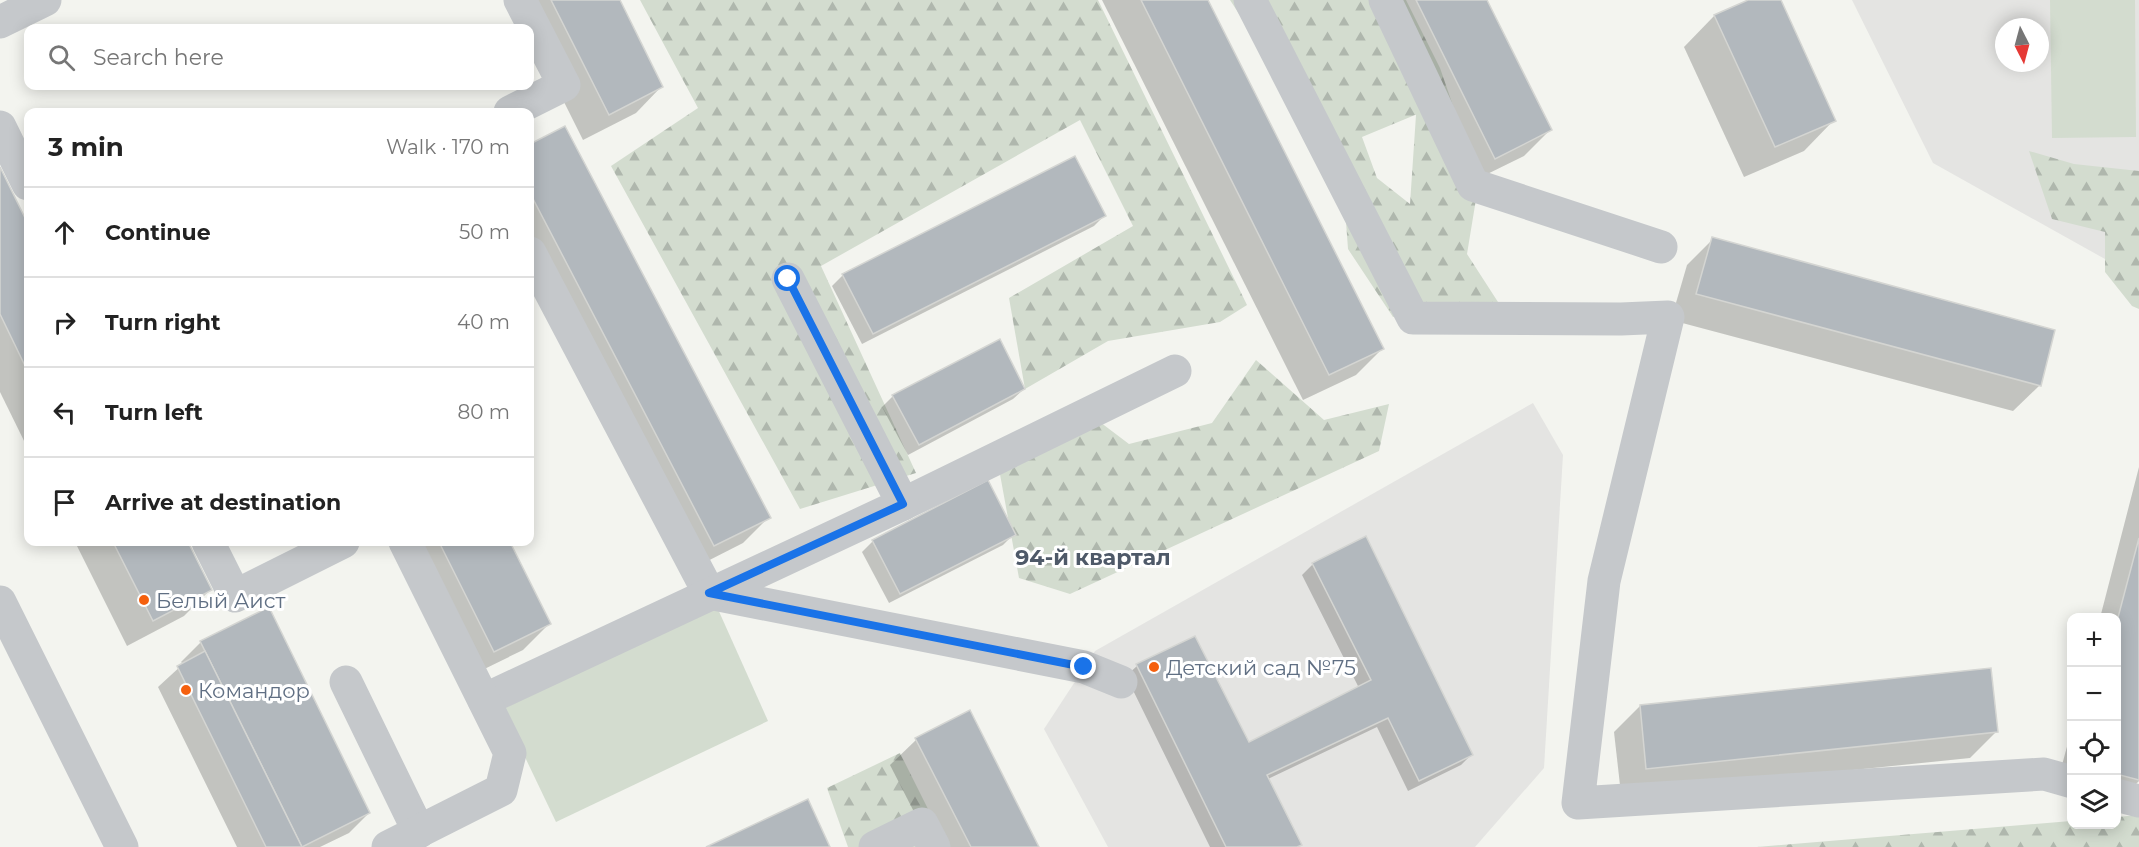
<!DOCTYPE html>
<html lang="en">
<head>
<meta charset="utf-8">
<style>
  body { margin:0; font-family:Montserrat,sans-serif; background:#f6f6f6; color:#222 }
  .controls { position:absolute; right:18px; bottom:18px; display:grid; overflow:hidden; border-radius:12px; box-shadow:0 3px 15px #0003 }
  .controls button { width:54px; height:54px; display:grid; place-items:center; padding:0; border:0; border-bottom:2px solid #e0e0e0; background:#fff; color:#222; font:30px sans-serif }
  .compass { position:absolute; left:1995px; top:18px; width:54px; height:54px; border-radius:50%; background:#fff; box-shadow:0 3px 15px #0003; rotate:174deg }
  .stop { position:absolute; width:18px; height:18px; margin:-14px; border:4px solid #1a73e8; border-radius:50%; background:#fff }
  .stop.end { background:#1a73e8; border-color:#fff; box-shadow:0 2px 6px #0008 }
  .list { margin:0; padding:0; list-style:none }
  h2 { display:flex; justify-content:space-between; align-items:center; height:78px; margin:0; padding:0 24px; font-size:26px }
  h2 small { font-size:20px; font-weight:400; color:#767676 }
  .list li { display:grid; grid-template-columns:39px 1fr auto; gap:18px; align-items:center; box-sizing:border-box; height:90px; padding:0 24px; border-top:2px solid #e0e0e0 }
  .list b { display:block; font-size:22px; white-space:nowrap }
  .list em { font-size:20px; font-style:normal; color:#767676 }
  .icon { flex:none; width:33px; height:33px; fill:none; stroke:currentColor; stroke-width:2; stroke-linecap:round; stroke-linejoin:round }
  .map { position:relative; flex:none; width:2139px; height:847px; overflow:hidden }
  .search { position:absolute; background:#fff; box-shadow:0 3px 15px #0003; left:24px; top:24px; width:510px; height:66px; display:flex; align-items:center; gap:15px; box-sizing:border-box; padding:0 21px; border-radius:12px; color:#767676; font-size:22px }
  .panel { position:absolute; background:#fff; box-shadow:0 3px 15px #0003; left:24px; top:108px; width:510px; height:438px; border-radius:12px }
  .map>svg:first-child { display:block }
  .built { fill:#e4e4e2; fill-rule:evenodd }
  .grass { fill:#d3dccf }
  .forest { fill:url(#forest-firs); fill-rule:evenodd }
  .shadow { fill:#0003 }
  .building { fill:#b2b8bd; stroke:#d4d5d2; stroke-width:1.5 }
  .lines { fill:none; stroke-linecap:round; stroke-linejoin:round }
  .minor { stroke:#c5c8cb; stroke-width:33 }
  .route { stroke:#1a73e8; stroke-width:8 }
  .poi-dot { fill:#f5600e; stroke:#fff; stroke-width:2 }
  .labels { text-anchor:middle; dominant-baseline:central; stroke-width:6; stroke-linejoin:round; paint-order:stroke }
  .poi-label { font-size:21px; fill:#606f83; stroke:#fff; text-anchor:start }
  .neighbourhood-label { font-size:22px; font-weight:bold; fill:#4e5968; stroke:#fff }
</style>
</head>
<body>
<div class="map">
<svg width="2139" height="847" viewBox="0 0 2139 847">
  <defs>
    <pattern id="forest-firs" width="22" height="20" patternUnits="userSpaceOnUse" patternTransform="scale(1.5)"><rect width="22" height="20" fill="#d3dccf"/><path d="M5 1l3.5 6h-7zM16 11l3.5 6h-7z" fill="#afb7ad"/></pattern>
  </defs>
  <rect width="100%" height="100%" fill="#f3f4ef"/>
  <g class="built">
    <path d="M1852,0h287v278l-206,-115zM2004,27h36v36h-36z"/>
    <path d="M1533,403l30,52 -19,313 -69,79h-367l-64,-118 51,-78z"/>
  </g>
  <g class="grass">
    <path d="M2050,0h85l1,137 -84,1z"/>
    <path d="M717,607l51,114 -212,101 -54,-113z"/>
  </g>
  <g class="forest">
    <path d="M640,0h458l149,305 -27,17 -112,19 -83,48 -16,-91 124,-72 -53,-106 -259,146 95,207 -116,36 -189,-343 87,-58z"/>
    <path d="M1230,0h176l34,68 39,113 -12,73 31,48 -105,15 -45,-68 -4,-55 -84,-148zM1415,115h1l-6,89 -33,-26 -15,-41z"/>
    <path d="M2029,151l45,13 65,7v138l-7,-3 -27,-34v-40l-53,-13z"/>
    <path d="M1256,360l68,60 65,-16 -10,47 -309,143 -51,-16 -22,-120 91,-45 41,31 83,-21z"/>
    <path d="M900,753l47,94h-99l-21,-59z"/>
    <path d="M2139,815v32h-382l314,-26 1,3h44l1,-7z"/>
  </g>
  <g class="shadow">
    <path d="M513,0h105l43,87 -25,26 -53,27z"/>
    <path d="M1102,0h105l175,349 -26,26 -53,25z"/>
    <path d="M1378,0h107l65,130 -26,26 -55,27z"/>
    <path d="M1752,0h27l55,120 -30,31 -60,26 -60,-130 30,-31z"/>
    <path d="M565,128l204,389 -26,26 -55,28 -158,-303v-123z"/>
    <path d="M0,170l28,57v222l-28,-57z"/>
    <path d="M1105,215l-11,11 -232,118 -30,-58 11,-11z"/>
    <path d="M1713,239l340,92 -14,55 -26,25 -342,-91 16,-55z"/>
    <path d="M1024,389l-11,10 -105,56 -26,-48 11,-11z"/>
    <path d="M2139,467v314l-23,23v-186h-16z"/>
    <path d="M1014,534l-11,11 -114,58 -27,-51 11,-11z"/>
    <path d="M75,542h111l24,48 -26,26 -57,30z"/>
    <path d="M400,542h108l41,82 -26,26 -55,27z"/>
    <path d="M1313,564l158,191 -10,10 -53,26 -31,-64 -109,52 32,65 -3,3h-87l-84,-171 11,-10 111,78 111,-56 -57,-113z"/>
    <path d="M201,642l168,171 -20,20 -29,14h-83l-79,-160 25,-23 -2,-2z"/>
    <path d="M1640,706l356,26 -26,26 -349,36 -7,-62z"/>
    <path d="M2072,728v67l-17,-4z"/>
    <path d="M916,740l122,107h-106l-42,-82z"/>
  </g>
  <g class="building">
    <path d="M551,0h69l43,87 -54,28z"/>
    <path d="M1141,0h67l176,349 -55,26z"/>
    <path d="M1416,0h71l65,130 -57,29z"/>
    <path d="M1748,0h33l55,121 -61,26 -61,-132z"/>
    <path d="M565,126l206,392 -57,28 -184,-353v-49z"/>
    <path d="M1075,156l31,60 -233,118 -31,-60z"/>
    <path d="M0,167l28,57v148l-28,-58z"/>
    <path d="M1712,237l343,93 -14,56 -345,-92z"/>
    <path d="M1000,339l25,50 -106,56 -27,-50z"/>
    <path d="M988,480l28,55 -116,59 -28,-54z"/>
    <path d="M1366,536l107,219 -54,26 -31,-63 -121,57 35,70 -5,2h-71l-90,-183 59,-28 54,106 122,-62 -59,-117z"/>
    <path d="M2139,538v242l-23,-6v-149z"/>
    <path d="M113,542h75l24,48 -59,31z"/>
    <path d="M439,542h71l41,82 -57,28z"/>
    <path d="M269,607l101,206 -68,34 -102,-206z"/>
    <path d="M205,651l97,196h-36l-89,-181z"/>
    <path d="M1991,668l7,64 -352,37 -6,-64z"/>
    <path d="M970,710l69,137h-68l-56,-109z"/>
    <path d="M808,799l22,48h-124z"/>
  </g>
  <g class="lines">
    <g class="minor">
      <path d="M1250,0l163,318 208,1 47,-2 -64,264 -26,222 466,-29 28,8"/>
      <path d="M1385,0l88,185 188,62"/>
      <path d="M0,22l45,-22"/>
      <path d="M510,112l54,-27 -44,-85"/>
      <path d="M0,127l28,57"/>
      <path d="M530,253l179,340 375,74 37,15"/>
      <path d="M903,504l272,-133"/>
      <path d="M208,542l27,54 108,-54"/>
      <path d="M0,602l122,245"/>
      <path d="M346,682l73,150"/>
      <path d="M484,700l419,-196 -115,-225"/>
      <path d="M2116,795l23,6"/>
      <path d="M388,847l113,-57 9,-37 -105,-211"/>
      <path d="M875,847l47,-23 12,23"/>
    </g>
  </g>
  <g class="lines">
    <path class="route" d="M788,279l115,225 -194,89 375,74"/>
  </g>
  <g class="poi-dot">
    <circle cx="144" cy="600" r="6"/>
    <circle cx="1154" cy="667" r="6"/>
    <circle cx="186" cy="690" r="6"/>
  </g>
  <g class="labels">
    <g class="poi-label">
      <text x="156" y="600">Белый Аист</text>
      <text x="1166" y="667">Детский сад №75</text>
      <text x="198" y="690">Командор</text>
    </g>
    <g class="neighbourhood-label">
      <text x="1093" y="557">94-й квартал</text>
    </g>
  </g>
</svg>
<div class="controls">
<button>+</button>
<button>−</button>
<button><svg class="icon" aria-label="locate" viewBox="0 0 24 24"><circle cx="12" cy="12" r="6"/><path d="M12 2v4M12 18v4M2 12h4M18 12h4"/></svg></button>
<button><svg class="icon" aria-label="layers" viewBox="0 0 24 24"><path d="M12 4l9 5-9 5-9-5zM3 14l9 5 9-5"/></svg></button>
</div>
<svg class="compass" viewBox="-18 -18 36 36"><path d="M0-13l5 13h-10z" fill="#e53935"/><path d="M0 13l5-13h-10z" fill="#767676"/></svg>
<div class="stop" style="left:788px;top:279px"></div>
<div class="stop end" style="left:1084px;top:667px"></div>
<div class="search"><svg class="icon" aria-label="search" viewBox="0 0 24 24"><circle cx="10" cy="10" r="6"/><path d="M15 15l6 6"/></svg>Search here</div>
<section class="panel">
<h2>3 min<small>Walk · 170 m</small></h2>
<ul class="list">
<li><svg class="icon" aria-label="ahead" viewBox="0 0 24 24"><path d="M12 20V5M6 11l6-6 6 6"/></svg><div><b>Continue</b></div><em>50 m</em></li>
<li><svg class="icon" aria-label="right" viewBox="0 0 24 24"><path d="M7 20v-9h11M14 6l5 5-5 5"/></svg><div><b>Turn right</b></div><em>40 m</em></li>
<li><svg class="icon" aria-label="left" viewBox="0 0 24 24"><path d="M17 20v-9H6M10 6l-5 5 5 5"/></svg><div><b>Turn left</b></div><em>80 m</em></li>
<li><svg class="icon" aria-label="arrive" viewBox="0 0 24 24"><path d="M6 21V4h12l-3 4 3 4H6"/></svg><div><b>Arrive at destination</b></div></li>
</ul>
</section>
</div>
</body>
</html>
